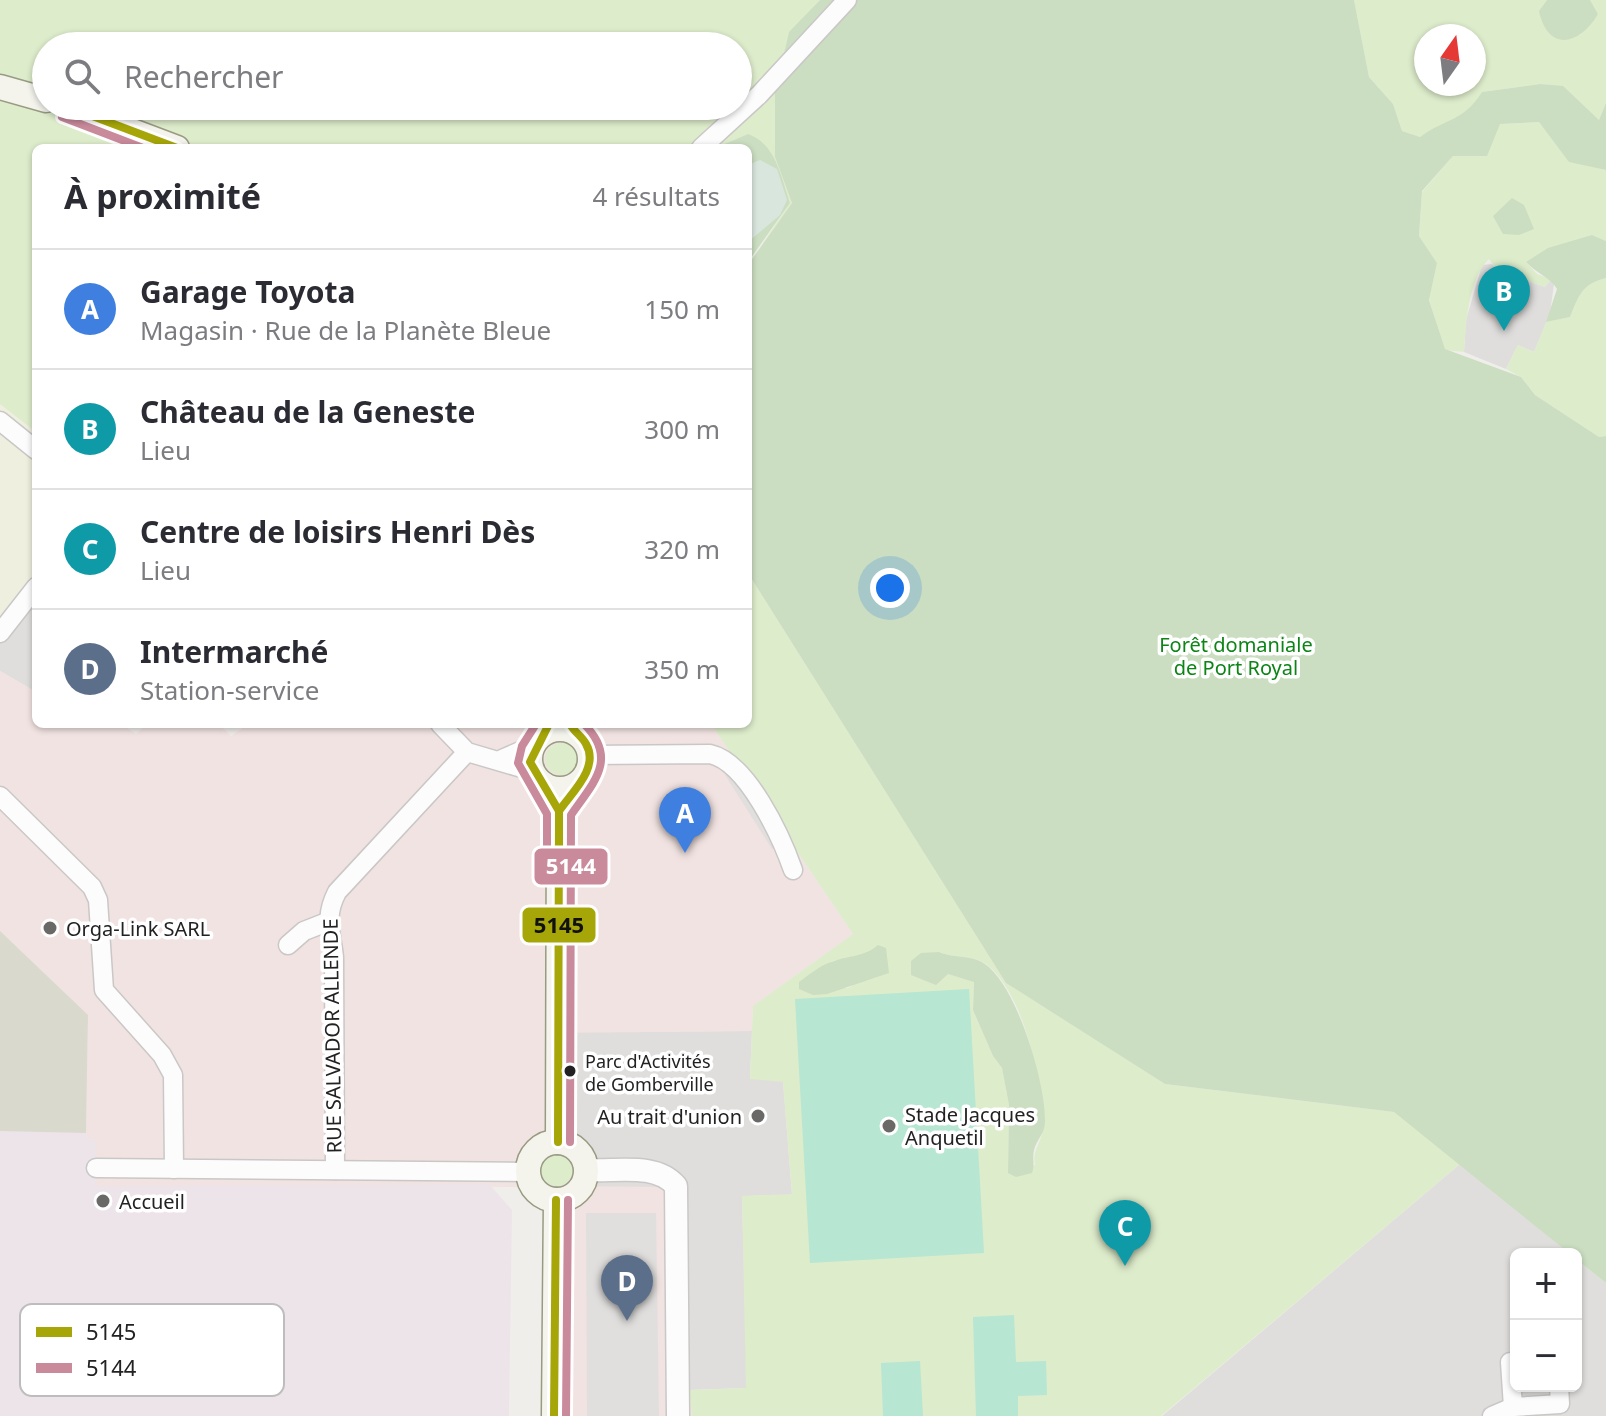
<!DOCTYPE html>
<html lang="fr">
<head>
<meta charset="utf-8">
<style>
  body { margin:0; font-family:"Noto Sans",sans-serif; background:#f2f2f3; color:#2b2b33 }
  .controls { position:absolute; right:24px; bottom:24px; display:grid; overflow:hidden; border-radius:12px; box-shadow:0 2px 6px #0004 }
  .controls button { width:72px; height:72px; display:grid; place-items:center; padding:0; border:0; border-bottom:2px solid #e1e1e2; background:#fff; color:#2b2b33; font:40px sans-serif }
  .compass { position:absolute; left:1414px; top:24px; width:72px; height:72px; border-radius:50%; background:#fff; box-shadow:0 2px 6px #0004; rotate:14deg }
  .you { position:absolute; left:890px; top:588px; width:28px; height:28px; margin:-20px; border:6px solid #fff; border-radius:50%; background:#1a73e8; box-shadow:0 0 0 12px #1a73e833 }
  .badge { display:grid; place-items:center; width:52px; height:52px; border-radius:50%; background:#1a73e8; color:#fff; font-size:26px; font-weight:700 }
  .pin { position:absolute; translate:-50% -66px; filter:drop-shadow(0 2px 4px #0008) }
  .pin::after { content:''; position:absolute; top:42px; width:28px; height:24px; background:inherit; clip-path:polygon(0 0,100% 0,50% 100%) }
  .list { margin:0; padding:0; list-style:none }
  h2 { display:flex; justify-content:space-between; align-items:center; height:104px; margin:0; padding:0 32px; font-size:34px }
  h2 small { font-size:26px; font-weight:400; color:#7c7c81 }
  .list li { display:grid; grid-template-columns:52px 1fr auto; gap:24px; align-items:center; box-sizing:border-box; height:120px; padding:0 32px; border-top:2px solid #e1e1e2 }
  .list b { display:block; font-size:30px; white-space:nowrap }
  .list p { margin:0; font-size:26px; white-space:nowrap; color:#7c7c81 }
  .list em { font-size:26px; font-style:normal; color:#7c7c81 }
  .icon { flex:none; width:44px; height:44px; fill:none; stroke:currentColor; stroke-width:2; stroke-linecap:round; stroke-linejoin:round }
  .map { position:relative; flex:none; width:1606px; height:1416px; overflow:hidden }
  .search { position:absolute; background:#fff; box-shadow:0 2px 6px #0004; left:32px; top:32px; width:720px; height:88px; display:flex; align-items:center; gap:20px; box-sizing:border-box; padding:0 28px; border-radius:44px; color:#7c7c81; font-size:30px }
  .panel { position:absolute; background:#fff; box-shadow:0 2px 6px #0004; left:32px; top:144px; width:720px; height:584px; border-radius:12px }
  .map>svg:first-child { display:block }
  .residential { fill:#dfdedc }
  .commercial { fill:#f1e3e1 }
  .industrial { fill:#ede4e9 }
  .construction { fill:#d9d9cd }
  .farmland { fill:#efefdf }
  .grass { fill:#ddeccb; fill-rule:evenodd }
  .forest { fill:#cbdec1 }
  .wetland { fill:#d9e6de }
  .pitch { fill:#b7e6d2 }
  .parking { fill:#e0dfde }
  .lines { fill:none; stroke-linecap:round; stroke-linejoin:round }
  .minor-casing { stroke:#c9c8c7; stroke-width:21 }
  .tertiary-casing { stroke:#c9c8c7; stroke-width:25 }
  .secondary-casing { stroke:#999a82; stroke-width:27 }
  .minor { stroke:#fdfcfc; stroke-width:18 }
  .tertiary { stroke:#fdfcfc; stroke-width:22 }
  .secondary { stroke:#f4f4ed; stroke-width:24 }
  .bus-1-casing { stroke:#fff; stroke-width:14 }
  .bus-2-casing { stroke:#fff; stroke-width:14 }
  .bus-1 { stroke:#a6a608; stroke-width:8 }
  .bus-2 { stroke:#c98a9c; stroke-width:8 }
  .poi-dot { fill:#6a6968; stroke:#fff; stroke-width:3 }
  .bus-dot { fill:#222; stroke:#fff; stroke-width:3 }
  .labels { text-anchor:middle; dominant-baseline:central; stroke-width:7; stroke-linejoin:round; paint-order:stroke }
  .bus-label { font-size:18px; fill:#222; stroke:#fff; text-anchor:start }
  .park-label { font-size:20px; fill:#0c8416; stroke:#fff }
  .poi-label { font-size:20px; fill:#222; stroke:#fff; text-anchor:start }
  .street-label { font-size:20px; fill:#222; stroke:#fff }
  .key { fill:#fff; stroke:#bdbdbd; stroke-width:2 }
  .key-label { font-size:22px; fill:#222 }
  .line-badge { stroke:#fff; stroke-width:3 }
  .badge-label { font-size:22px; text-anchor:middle; font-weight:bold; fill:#fff }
  .pale-badge-label { font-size:22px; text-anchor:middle; font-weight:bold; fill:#111 }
</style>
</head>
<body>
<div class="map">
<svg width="1606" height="1416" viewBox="0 0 1606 1416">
  <rect width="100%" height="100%" fill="#f0eeeb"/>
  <g class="residential">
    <path d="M1492,264l5,6 48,17 6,-8 3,5 -4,29 -16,39 -16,-7 -12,24 -42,-17 2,-32 16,-55z"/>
    <path d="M36,575v117l-36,-21v-49z"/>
    <path d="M752,1031l-2,47 33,3 9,114 -50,1 5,192 -58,2 -24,-203h-121l2,-155z"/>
    <path d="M1460,1164l110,90h-54v132h60v-127l30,24v133h-444z"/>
  </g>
  <path class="commercial" d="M0,671l36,21v32h85l15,10 11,-10h72l12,12 18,-12h462l142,210 -100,72 -1,25 -206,2 -2,153 121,1 27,229h-142l-7,-229 -447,-1 -1,-46 -7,-1 -2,-6 2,-118 -88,-84z"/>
  <path class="industrial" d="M0,931l88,84 -2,118 2,6 8,1v46l393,-2 23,26 -3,206h-509z"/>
  <path class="construction" d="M0,931l88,84 -2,118 -86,-2z"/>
  <path class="farmland" d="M0,404l36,28v143l-36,47z"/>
  <g class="grass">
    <path d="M0,0h820l-31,33 -14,60v64l17,46 -44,62 42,-62 -42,-69 -33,14h-679v284l-36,-28zM46,46h692v60h-692z"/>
    <path d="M1354,0h193l-8,11 41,24 18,-21 -8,-14h16v103l-7,17 -36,-33 -23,-3 -58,8 -12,19 -50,26 -18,-6 -9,-27 -24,-27zM1426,36h48v48h-48z"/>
    <path d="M1539,122l30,39 37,9v71l-14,-6 -66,27 11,12 14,5 -6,8 -48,-17 -8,-11c-21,20 -23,66 -25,93l-19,-2 -16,-51 8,-36 -18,-27 3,-44 31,-36 47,-32z"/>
    <path d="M1606,278v158l-7,1 -64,-42 -14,-18 -15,-8 12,-24 16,7 12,-30 24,-5c9,-22 12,-33 36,-39z"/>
    <path d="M748,573l258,410 159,101 229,28 66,52 -299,252h-469l-3,-26 57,-2 -4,-192 50,-2 -9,-112 -33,-3 3,-73 100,-72 -142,-210h37zM939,952c16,7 32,2 47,12 38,28 58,122 56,167 -1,13 -10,19 -7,34l-27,8 1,-68 -7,-37 -9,-12 -20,-46 1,-29 -26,-7zM868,954l8,24 -12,1 -16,9 -49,1 1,-7 32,-21z"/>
    <circle cx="561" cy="759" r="16"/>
    <circle cx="557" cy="1170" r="16"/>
  </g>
  <g class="forest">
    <path d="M820,0h534l15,77 24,27 9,27 18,6c26,-19 43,-15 62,-45l58,-8 23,2 36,34 7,-17v67l-37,-8 -30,-40 -39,2 -13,32h-34l-31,35 -3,45 18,27 -8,37 16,49 76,28 14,18 64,42 7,-1v847l-30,-24v-5h-6l-176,-142 -229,-28 -159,-101 -258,-410v-308l44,-62 -17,-46v-64l14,-61z"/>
    <path d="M1547,0h43l8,14c-18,31 -50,39 -59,-3z"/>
    <path d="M748,134c28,10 33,43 42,69l-42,59v-114h-33z"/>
    <path d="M1512,198l12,7 10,24 -15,6 -16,-1 -10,-18z"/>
    <path d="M1592,235l14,6v37c-24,6 -27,17 -36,39l-24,5 11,-33c-7,-12 -21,-16 -31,-27l22,-14z"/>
    <path d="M878,945l8,3 3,25 -62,21 -14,1 -14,-6v-7c11,-8 23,-18 35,-21 17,-6 30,-4 44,-16z"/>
    <path d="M939,952c16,7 32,2 46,12 32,22 61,120 60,158 0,11 -8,17 -11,28 -2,8 1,15 -2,23l-16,4 -8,-4 1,-68 -7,-37 -9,-12 -20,-46 1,-28 -26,-8 -12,11 -25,-10v-14l10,-8z"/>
  </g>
  <path class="wetland" d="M760,160l17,9 10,31 -7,15 -32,27v-77z"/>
  <g class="pitch">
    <path d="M969,989l15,264 -174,10 -15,-264z"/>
    <path d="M1014,1315l2,47 30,-1 1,34 -29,1v20h-42l-3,-99z"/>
    <path d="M920,1361l3,55h-40l-2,-53z"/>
  </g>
  <g class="parking">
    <path d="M736,768l47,74 -11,7 -47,-74z"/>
    <path d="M586,1213h70l3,203h-72z"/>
  </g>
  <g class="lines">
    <defs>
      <g id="minor">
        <path d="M701,148l58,-53 88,-95"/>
        <path d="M0,421l36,29"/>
        <path d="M0,633l36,-46"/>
        <path d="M440,724l27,28 65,19"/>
        <path d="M590,755l120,-1c37,8 71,82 83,116"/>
        <path d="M502,759l32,-14"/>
        <path d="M0,796l92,91 6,13 6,90 58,65 11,20 1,94"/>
        <path d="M288,945l16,-14 23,-9"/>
        <path d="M96,1168l432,4"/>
        <path d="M335,1170l-1,-213c-3,-26 -10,-40 3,-65l130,-140"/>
        <path d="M1516,1362h-6l3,45 47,-3 -1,-18"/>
        <path d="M1492,1416l21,-9"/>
      </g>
      <path id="tertiary" d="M587,1170c29,2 69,-8 89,16l2,230"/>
      <g id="secondary">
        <path d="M0,87l46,13"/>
        <path d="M66,106l111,42"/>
        <circle cx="560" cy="759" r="30"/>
        <path d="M543,784l16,27 -1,331"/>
        <circle cx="557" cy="1171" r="29"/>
        <path d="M554,1416l2,-216"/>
      </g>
    </defs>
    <use href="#minor" class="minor-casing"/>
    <use href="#tertiary" class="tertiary-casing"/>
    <use href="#secondary" class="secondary-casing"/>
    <use href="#minor" class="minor"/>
    <use href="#tertiary" class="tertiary"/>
    <use href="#secondary" class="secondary"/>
    <defs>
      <g id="bus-1">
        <path d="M66,106l111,42"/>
        <path d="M549,724l-19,38 29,49v37"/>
        <path d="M558,1142l1,-331c12,-18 41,-43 27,-67 -4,-8 -12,-12 -16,-20"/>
        <path d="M554,1416l2,-216"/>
      </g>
      <g id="bus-2">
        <path d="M62,117l81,31"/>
        <path d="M536,724l-14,22 -4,17 29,51v34"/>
        <path d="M570,1142l1,-327c22,-32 48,-56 13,-91"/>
        <path d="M566,1416l2,-216"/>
      </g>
    </defs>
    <use href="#bus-1" class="bus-1-casing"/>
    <use href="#bus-2" class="bus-2-casing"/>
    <use href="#bus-1" class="bus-1"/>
    <use href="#bus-2" class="bus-2"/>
  </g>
  <g class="poi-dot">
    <circle cx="50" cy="928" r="8"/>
    <circle cx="758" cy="1116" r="8"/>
    <circle cx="889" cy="1126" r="8"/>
    <circle cx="103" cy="1201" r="8"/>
  </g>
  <circle class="bus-dot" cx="570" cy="1071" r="7"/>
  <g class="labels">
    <g class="bus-label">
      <text x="585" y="1061">Parc d'Activités<tspan x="585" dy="23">de Gomberville</tspan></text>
    </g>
    <g class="park-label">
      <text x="1236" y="644">Forêt domaniale<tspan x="1236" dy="23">de Port Royal</tspan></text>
    </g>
    <g class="poi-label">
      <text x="66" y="928">Orga-Link SARL</text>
      <text x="905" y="1114">Stade Jacques<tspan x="905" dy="23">Anquetil</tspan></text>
      <text x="742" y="1116" text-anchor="end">Au trait d'union</text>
      <text x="119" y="1201">Accueil</text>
    </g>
    <g class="street-label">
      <text transform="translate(332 1036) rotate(-91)">RUE SALVADOR ALLENDE</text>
    </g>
  </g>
  <rect x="20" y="1304" width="264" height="92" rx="12" class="key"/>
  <rect x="36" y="1327" width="36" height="10" fill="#a6a608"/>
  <rect x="36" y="1363" width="36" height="10" fill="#c98a9c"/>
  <g class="key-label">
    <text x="86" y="1340">5145</text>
    <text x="86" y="1376">5144</text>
  </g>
  <g class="line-badge">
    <rect x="533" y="847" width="76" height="39" rx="8" fill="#c98a9c"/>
    <rect x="521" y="906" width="76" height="38" rx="8" fill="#a6a608"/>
  </g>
  <g class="badge-label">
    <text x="571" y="874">5144</text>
  </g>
  <g class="pale-badge-label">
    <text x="559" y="933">5145</text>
  </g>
</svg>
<div class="controls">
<button>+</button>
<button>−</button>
</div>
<svg class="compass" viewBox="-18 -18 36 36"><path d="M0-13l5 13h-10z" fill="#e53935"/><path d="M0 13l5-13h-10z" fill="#7c7c81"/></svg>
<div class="you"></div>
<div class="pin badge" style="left:685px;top:853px;background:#3f7fe0">A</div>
<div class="pin badge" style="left:1504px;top:331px;background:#0f9aa8">B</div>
<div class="pin badge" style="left:1125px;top:1266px;background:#0f9aa8">C</div>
<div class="pin badge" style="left:627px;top:1321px;background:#5c6f8a">D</div>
<div class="search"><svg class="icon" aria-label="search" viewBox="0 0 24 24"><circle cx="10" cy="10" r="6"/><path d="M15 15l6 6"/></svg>Rechercher</div>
<section class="panel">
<h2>À proximité<small>4 résultats</small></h2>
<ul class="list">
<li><span class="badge" style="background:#3f7fe0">A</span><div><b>Garage Toyota</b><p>Magasin · Rue de la Planète Bleue</p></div><em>150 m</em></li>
<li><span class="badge" style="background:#0f9aa8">B</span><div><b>Château de la Geneste</b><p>Lieu</p></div><em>300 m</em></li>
<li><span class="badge" style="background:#0f9aa8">C</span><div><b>Centre de loisirs Henri Dès</b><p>Lieu</p></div><em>320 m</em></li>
<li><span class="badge" style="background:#5c6f8a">D</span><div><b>Intermarché</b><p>Station-service</p></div><em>350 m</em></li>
</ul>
</section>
</div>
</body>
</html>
